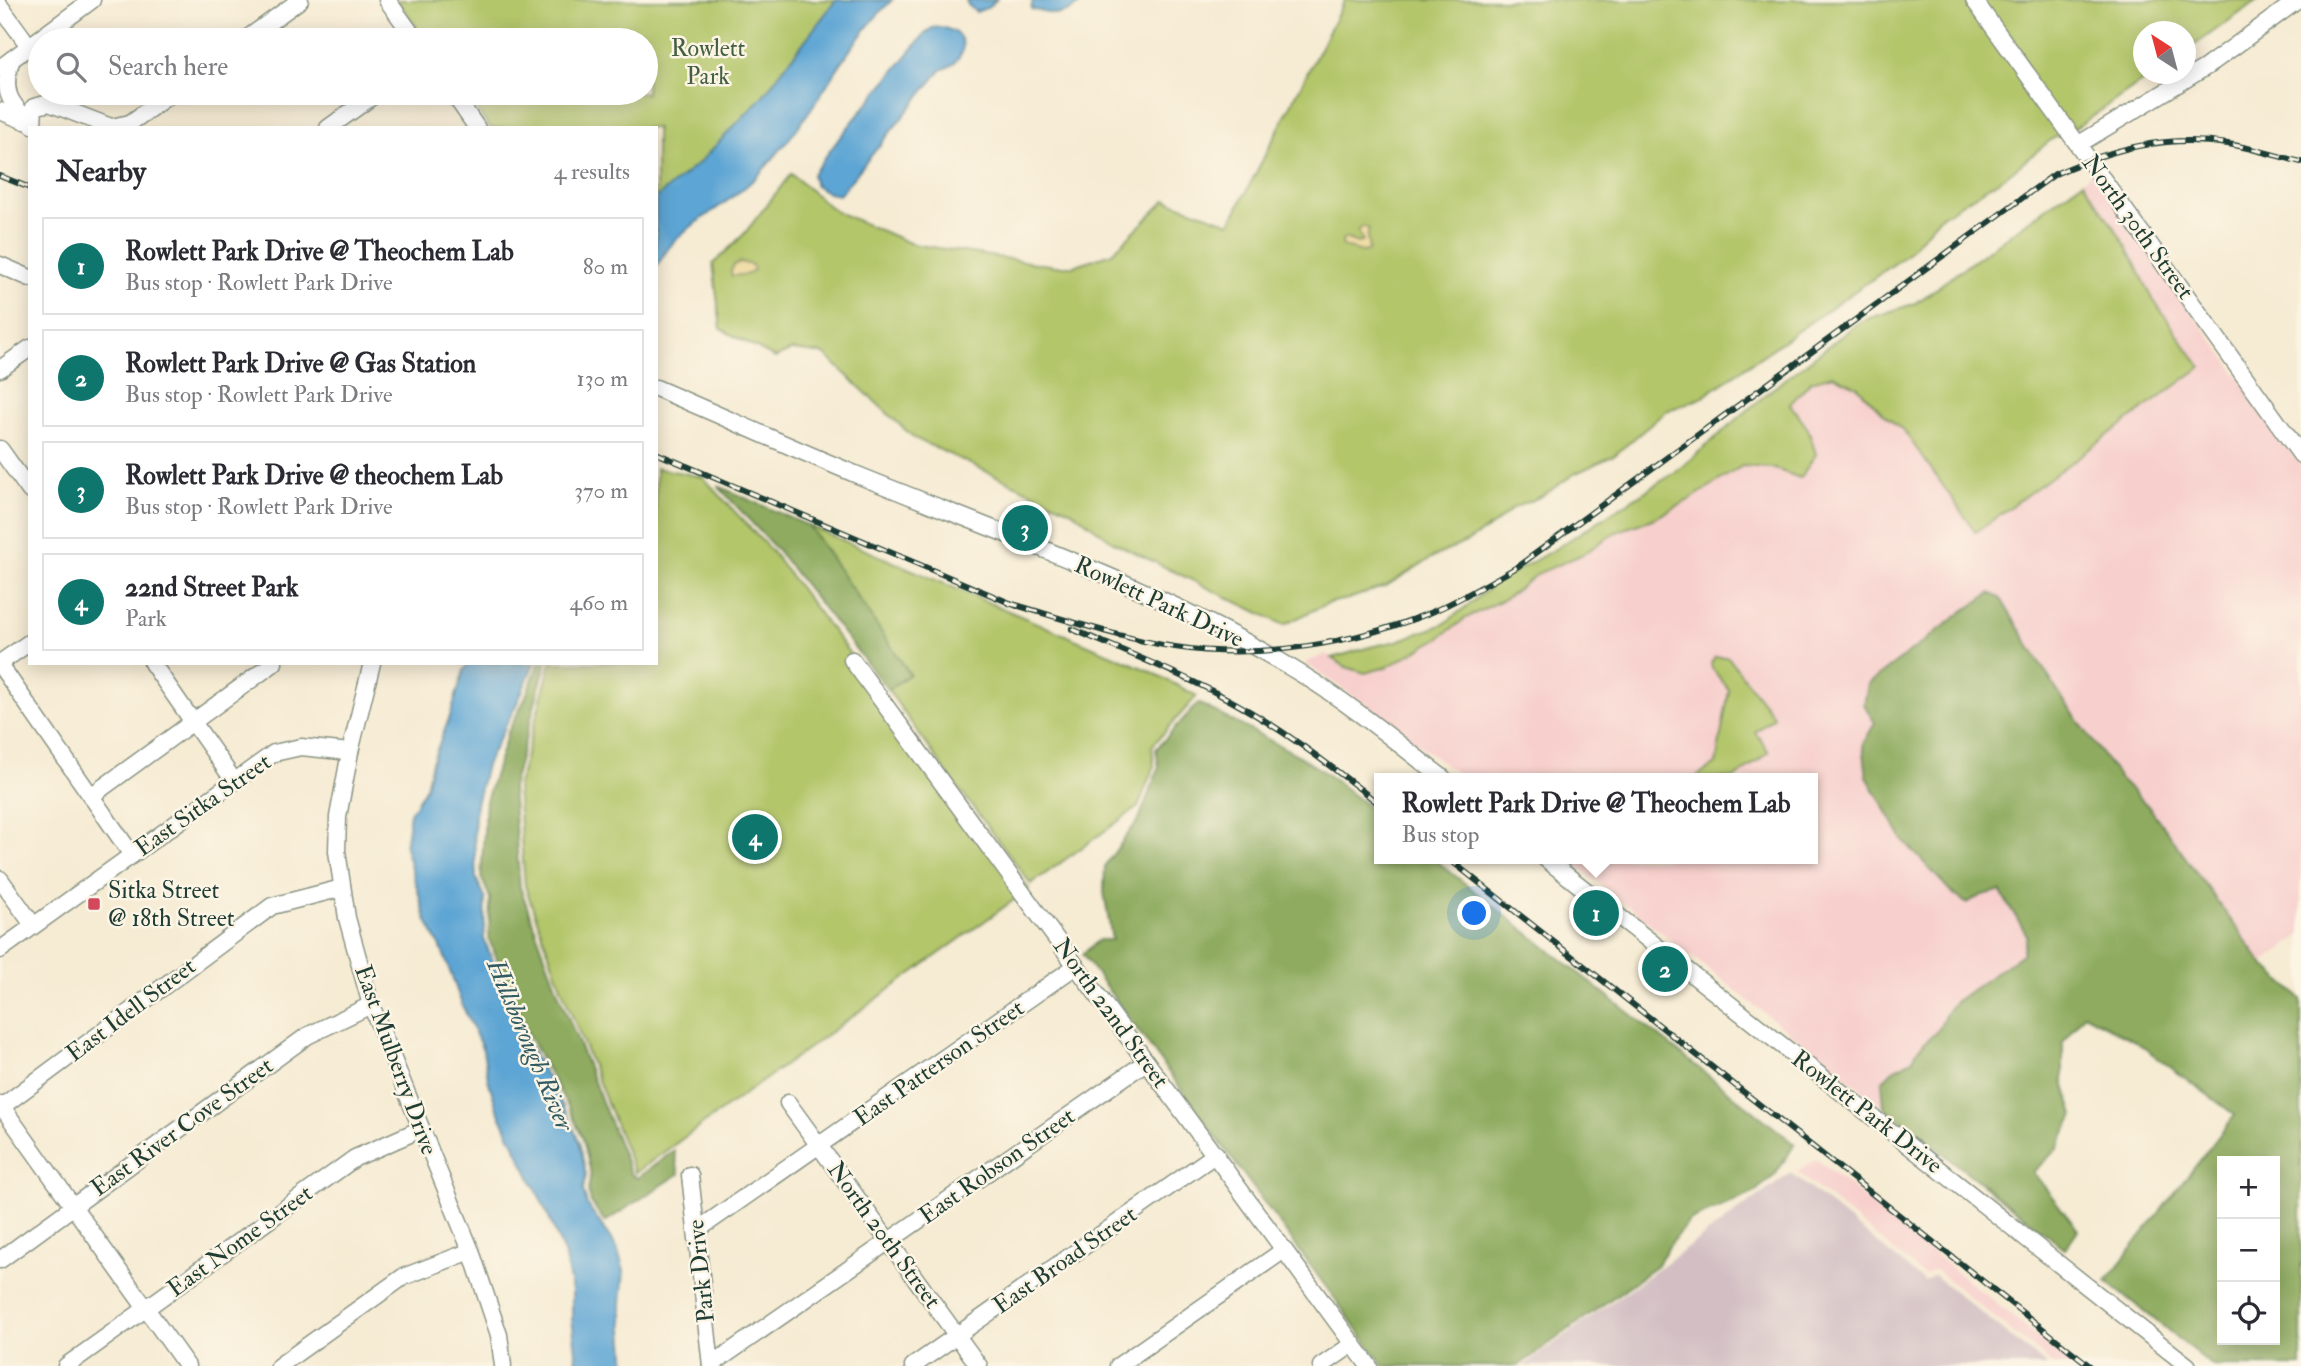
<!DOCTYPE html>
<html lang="en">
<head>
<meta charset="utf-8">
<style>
  body { margin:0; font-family:"IM FELL Double Pica",serif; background:#f7f7f7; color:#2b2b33 }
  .controls { position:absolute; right:21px; bottom:21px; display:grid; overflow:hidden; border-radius:0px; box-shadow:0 4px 18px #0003 }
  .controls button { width:63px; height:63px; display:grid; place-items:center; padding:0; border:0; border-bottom:2px solid #e1e1e2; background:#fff; color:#2b2b33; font:35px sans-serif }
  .compass { position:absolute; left:2133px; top:21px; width:63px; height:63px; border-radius:50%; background:#fff; box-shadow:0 4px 18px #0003; rotate:324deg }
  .you { position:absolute; left:1475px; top:914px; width:24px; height:24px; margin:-18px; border:5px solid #fff; border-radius:50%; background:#1a73e8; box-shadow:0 0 0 10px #1a73e833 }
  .badge { display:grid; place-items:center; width:46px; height:46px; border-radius:50%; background:#0f766e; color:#fff; font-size:23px; font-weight:700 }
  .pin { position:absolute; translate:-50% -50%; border:4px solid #fff; box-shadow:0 2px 7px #0006 }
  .popup { position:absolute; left:1374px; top:773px; width:444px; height:91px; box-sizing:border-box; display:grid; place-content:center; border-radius:0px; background:#fff; filter:drop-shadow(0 2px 5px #0005); font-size:23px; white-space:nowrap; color:#7c7c81 }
  .popup b { font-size:26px; color:#2b2b33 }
  .popup::after { content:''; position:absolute; left:50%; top:100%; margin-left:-14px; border:14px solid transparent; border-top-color:#fff }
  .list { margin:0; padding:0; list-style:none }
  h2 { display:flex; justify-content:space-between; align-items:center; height:91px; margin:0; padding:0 28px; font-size:30px }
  h2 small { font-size:23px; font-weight:400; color:#7c7c81 }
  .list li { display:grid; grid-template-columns:46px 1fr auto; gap:21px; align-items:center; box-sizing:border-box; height:98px; margin:0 14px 14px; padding:0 14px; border:2px solid #e1e1e2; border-radius:0px }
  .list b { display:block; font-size:26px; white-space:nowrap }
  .list p { margin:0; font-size:23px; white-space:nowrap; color:#7c7c81 }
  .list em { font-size:23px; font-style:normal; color:#7c7c81 }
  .icon { flex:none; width:38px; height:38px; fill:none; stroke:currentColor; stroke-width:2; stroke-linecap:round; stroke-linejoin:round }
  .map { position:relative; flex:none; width:2301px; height:1366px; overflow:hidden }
  .search { position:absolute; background:#fff; box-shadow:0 4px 18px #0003; left:28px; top:28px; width:630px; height:77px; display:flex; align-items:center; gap:18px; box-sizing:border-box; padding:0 24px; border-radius:38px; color:#7c7c81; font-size:26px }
  .panel { position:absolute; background:#fff; box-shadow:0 4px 18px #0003; left:28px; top:126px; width:630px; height:539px; border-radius:0px }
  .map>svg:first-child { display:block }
  .built { fill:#f7d0cd }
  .industrial { fill:#d2bec3 }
  .green { fill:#b3c66a; stroke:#69824f; stroke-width:2 }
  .forest { fill:#8eab5e; stroke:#567449; stroke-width:2; fill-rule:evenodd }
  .sand { fill:#eeda9e; stroke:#868c69; stroke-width:2 }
  .water { fill:#5da5d4; stroke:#3e7184; stroke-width:2 }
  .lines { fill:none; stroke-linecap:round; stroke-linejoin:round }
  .minor-casing { stroke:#8a9484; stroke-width:19 }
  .minor { stroke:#fff; stroke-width:16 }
  .rail-casing { stroke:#1f3d34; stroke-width:6 }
  .rail { stroke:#fcf5e5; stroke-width:3.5; stroke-dasharray:10; stroke-linecap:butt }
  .poi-dot { fill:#d1495b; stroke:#fcf5e5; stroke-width:2.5 }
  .labels { text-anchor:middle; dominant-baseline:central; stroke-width:5; stroke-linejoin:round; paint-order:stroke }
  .park-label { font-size:24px; fill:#445f42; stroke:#fcf5e5 }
  .street-label { font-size:24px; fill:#1f3d34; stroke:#fcf5e5 }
  .poi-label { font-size:24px; fill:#1f3d34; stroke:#fcf5e5; text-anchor:start }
  .water-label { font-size:26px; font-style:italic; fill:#325c64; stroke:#fcf5e5 }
</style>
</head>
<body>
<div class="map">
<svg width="2301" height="1366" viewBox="0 0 2301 1366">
  <rect width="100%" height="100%" fill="#fcf5e5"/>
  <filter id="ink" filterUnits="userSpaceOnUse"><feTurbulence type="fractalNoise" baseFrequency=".0143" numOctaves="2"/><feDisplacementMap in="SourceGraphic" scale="14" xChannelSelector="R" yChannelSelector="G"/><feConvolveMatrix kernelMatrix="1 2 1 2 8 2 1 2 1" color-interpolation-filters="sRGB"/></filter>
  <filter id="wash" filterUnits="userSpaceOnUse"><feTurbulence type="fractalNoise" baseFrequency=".00686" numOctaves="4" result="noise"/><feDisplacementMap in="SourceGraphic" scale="28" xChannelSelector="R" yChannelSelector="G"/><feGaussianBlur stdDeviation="1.57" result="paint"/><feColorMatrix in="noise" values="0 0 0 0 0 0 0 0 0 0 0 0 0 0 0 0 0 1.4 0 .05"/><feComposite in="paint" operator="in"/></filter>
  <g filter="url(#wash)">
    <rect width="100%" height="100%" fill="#f6ebd3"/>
    <g class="built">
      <path d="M2092,171l209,293v471l-39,28 -113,-156 -30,-28 -63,-90 -55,-90 -10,-6 -26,17 -67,53 -34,41 12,19 -13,21 4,33 99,126 16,-8 18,-4 27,44 -4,19 -68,48 -9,11 -7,16 -20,19 -7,12 -19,10 -11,11 2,26 -316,-248h245v-81h-78l34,-26 -15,-20 20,-15 -21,-28 -41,-21 17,22 -13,74 -21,14h-232l-101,-76 -57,-39 21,-9 20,13h41l52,-29 27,-20 40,-20 33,-25 44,-19 33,-22 39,-14 34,-18 53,-34 30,2 28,10 8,-49 -18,-24 21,-24 22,-6 25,12 25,27 21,17 36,52 260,-116 -46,-66 -27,-54 -44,-66z"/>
      <path d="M1816,1159l258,207h-19l-118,-95 -5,-1 -7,6 -128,-104z"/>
    </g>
    <path class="industrial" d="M1791,1173l134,109 9,-7 113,91h-524z"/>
    <g class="green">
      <path d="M397,0h439l-75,98 -61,64 -44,36v-70h-166l-25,-35h181v-53h-220z"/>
      <path d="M1345,0h913l-72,51v-19h-42v42h9l-76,53 -25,12 -43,35 -70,44 -35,39 -203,141 -35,13 -51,44 -41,19 -32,22 -29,12 -18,16 -27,17 -35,16 -47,29 -38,13 -20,4 -44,22 -171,-83 -41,-31 -158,-73 -90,-84 -32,-4 -17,8 -54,-29 -8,-65 31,-30 47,-60 44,37 77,33 143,22h18l39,-13 54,-53 64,23z"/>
      <path d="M2083,181l44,66 27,54 47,66 -225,165 -72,-101 -21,-17 -25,-27 -25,-12 -22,6 -21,23 18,25 8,25 -16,24 -28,-10 -30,-2 -53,34 -34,18 -39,14 -33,22 -44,19 -33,25 -40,20 -27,20 -52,29 -22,6 -19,-6 -14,-9 38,-11 27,-6 47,-17 53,-42 58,-33 122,-78 94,-81 90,-69 55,-18z"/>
      <path d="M656,468l47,9 70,76 256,336 -394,284 -73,-183 -37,-104 -8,-98 34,-125h105z"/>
      <path d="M809,526l343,146 45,24 -45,50 2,20 -16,41 -107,77 -87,-115 -56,-79 21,-16z"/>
      <path d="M1715,657h13l46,60 -19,15 14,20 -34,26h-40l21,-14 13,-74 -17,-22 -1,-5z"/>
    </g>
    <g class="forest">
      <path d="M718,486l91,40 101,148 -22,16 -111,-140z"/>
      <path d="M1991,593l10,6 55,90 63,89 30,29 113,156 39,36v367h-88l-107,-85 129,-166 -100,-74 -51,-27 -21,28v37l11,36 -17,34 -24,23 45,58 -13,19 -181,-142 -2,-26 11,-11 19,-10 7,-12 20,-19 7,-16 9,-11 67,-48 5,-19 -27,-44 -18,4 -16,8 -14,-10 -49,-53 -36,-63 -4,-33 12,-21 -11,-19 4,-20 97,-74zM2275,1161v179h-53v-179z"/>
      <path d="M539,663h7l-34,125 8,99 38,105 73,182 6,4 37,-27 5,23 -74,48 -14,-20 -3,-12 3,-16 -8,-35 -13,-29 -46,-83 -35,-88 1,-42 -9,-20 5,-76 22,-69 15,-29z"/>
      <path d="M1198,703l98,51 28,18 55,43v44h55l361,285 -20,31 -23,19 -62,26 -13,15 -22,32 -137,99h-134l-302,-412 17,-14h13l-8,-48 1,-27 34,-46 20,-52 -3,-18z"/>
    </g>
    <g class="sand">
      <path d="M1363,226l6,3 -2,7 2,14 -6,2 -20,-5 -1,-5 2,-4 14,5 5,-2 -5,-10z"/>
      <path d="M740,262l12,3 2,5 -6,4 -16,2 -1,-5 3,-6z"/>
    </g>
    <g class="water">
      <path d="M836,0h56c-48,46 -70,102 -112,150 -9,11 -19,23 -29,32 -25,23 -57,38 -80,63 -6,7 -10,15 -15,23v-70l44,-36 61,-64z"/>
      <path d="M966,0h30l-9,8 -11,4 -8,-7z"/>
      <path d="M1033,0h50c-18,19 -29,15 -52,9z"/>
      <path d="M941,27c7,2 16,4 20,12 7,13 -8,28 -20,31l-102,125 -10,-2 -14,-8 -3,-10 28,-38 83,-101 9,-8z"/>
      <path d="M469,663h65l-16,38 -32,64 -10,39 -2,26 2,48 9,20 -1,41 36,90 46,83 13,29 7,34 -3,15 4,14 30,44 7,23 -3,32 5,63h-51l1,-14 -4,-33v-28l-8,-38 -21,-49 -46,-95 -9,-30 -5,-29 -20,-43 -19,-52 -18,-36 -21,-72 5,-34 16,-26 6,-25 18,-46 14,-46z"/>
    </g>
  </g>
  <g filter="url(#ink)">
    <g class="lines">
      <defs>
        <g id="minor">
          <path d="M387,0l29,40"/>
          <path d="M1974,0l327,455"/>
          <path d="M0,6l29,40"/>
          <path d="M245,40l55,-40"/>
          <path d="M12,59c-12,32 -2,45 21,66"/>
          <path d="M0,68l92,-68"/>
          <path d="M453,93l24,35"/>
          <path d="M0,111l25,10"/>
          <path d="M33,125l1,-18 15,-4 62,24 19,-4 42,-30"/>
          <path d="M328,128l49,-35"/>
          <path d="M2079,144l127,-77 92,-67"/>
          <path d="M0,265l30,13"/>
          <path d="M0,369l30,-21"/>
          <path d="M656,388c68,29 136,60 204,88 150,61 305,114 443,199 49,30 94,68 140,103"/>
          <path d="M0,449l30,42"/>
          <path d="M852,660l517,706"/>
          <path d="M0,663l30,-21"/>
          <path d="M152,663l82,118"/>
          <path d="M372,663l-22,89 -12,65 -1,34 10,67 24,87 100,246 28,84 4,31"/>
          <path d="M0,665l132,190"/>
          <path d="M91,796l183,-133"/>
          <path d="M1546,859l642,507"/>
          <path d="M0,879l33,46"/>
          <path d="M0,950l274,-197 27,-6 49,5"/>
          <path d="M788,1103l191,263"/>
          <path d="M0,1104l187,262"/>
          <path d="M0,1108l272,-202 70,-18"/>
          <path d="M690,1175l21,191"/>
          <path d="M696,1231l380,-265"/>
          <path d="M0,1260l307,-224 64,-31"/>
          <path d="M711,1365l435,-303"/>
          <path d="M66,1366l289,-208 66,-29"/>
          <path d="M279,1366l124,-89 68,-26"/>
          <path d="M913,1366l303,-212"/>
          <path d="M1118,1366l166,-116"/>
          <path d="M1321,1366l32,-22"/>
        </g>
      </defs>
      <use href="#minor" class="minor-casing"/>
      <use href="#minor" class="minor"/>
      <defs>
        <g id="rail">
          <path d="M0,176l30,12"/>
          <path d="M656,453l361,153"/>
          <path d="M1009,603c55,16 110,35 166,44 84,13 178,-3 257,-35 29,-13 57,-29 85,-45l538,-393c57,-25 110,-40 173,-30 24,4 49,12 73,18"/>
          <path d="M1072,629c51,22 103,42 152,68 55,29 106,68 155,107"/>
          <path d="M1449,859l641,507"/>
        </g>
      </defs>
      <use href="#rail" class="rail-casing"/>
      <use href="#rail" class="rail"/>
    </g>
  </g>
  <rect class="poi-dot" x="87" y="897" width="14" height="14" rx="3.5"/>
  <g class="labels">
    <g class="park-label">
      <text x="708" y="48">Rowlett<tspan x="708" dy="28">Park</tspan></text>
    </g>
    <g class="street-label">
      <text transform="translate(2138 227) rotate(54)">North 30th Street</text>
      <text transform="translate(1159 602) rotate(25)">Rowlett Park Drive</text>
      <text transform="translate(203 805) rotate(-35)">East Sitka Street</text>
      <text transform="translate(131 1010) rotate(-37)">East Idell Street</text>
      <text transform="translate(1111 1013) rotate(54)">North 22nd Street</text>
      <text transform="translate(396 1060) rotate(70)">East Mulberry Drive</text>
      <text transform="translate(939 1063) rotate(-35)">East Patterson Street</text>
      <text transform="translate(1867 1112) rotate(38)">Rowlett Park Drive</text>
      <text transform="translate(182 1127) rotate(-36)">East River Cove Street</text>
      <text transform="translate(997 1166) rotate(-35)">East Robson Street</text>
      <text transform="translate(884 1235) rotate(54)">North 20th Street</text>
      <text transform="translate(240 1241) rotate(-36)">East Nome Street</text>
      <text transform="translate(1065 1260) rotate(-35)">East Broad Street</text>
      <text transform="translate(701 1271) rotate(-96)">Park Drive</text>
    </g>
    <g class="poi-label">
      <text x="108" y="890">Sitka Street<tspan x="108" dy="28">@ 18th Street</tspan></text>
    </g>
    <g class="water-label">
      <text transform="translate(530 1045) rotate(67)">Hillsborough River</text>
    </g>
  </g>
</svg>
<div class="controls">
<button>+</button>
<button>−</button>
<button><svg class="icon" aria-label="locate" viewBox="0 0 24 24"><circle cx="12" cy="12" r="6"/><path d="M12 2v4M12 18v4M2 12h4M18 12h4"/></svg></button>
</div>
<svg class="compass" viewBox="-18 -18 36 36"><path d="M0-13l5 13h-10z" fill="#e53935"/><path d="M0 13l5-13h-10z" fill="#7c7c81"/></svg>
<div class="you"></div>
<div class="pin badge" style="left:1596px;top:913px">1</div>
<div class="popup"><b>Rowlett Park Drive @ Theochem Lab</b>Bus stop</div>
<div class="pin badge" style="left:1665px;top:969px">2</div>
<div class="pin badge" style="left:1025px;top:528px">3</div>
<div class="pin badge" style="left:755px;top:837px">4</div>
<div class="search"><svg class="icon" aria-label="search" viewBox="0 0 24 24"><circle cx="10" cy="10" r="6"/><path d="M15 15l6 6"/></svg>Search here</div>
<section class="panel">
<h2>Nearby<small>4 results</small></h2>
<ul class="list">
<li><span class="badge">1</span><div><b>Rowlett Park Drive @ Theochem Lab</b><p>Bus stop · Rowlett Park Drive</p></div><em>80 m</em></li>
<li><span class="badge">2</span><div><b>Rowlett Park Drive @ Gas Station</b><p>Bus stop · Rowlett Park Drive</p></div><em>130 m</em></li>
<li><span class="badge">3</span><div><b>Rowlett Park Drive @ theochem Lab</b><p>Bus stop · Rowlett Park Drive</p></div><em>370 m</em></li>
<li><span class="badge">4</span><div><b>22nd Street Park</b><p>Park</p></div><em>460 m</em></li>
</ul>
</section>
</div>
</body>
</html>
